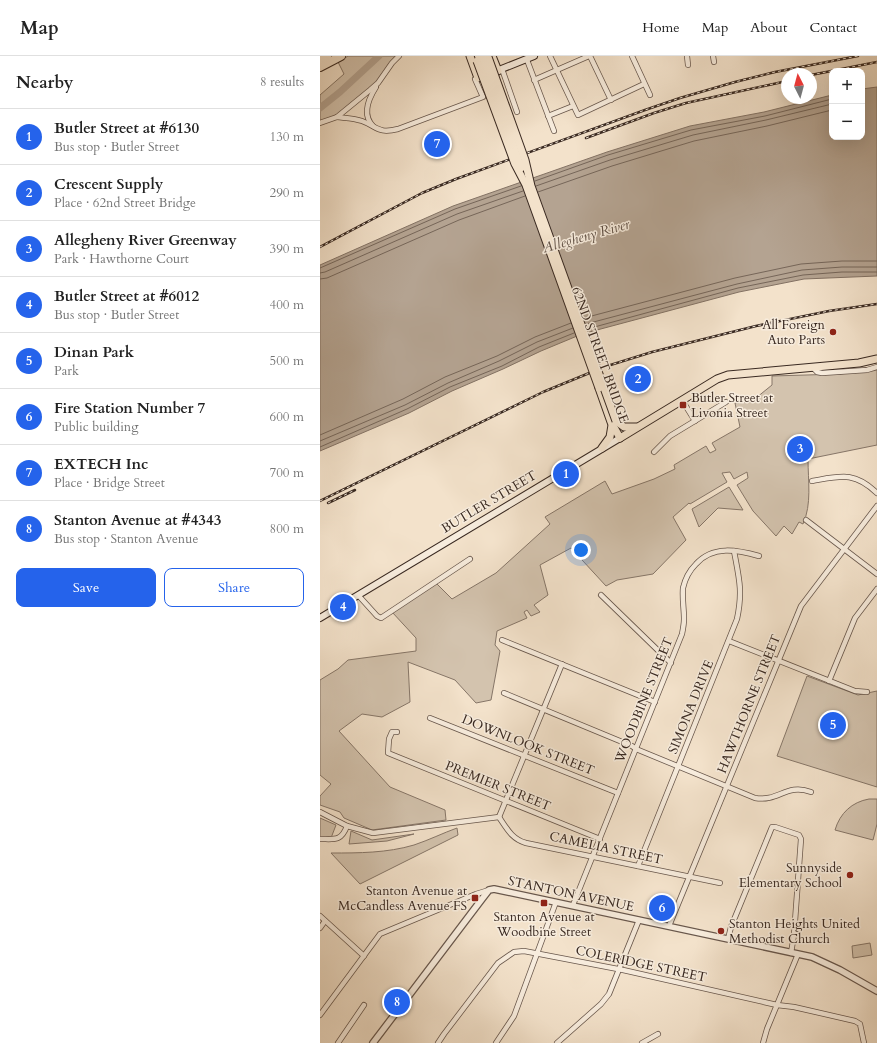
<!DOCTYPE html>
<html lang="en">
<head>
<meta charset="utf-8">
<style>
  body { margin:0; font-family:Cardo,serif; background:#f2f2f2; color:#222 }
  .controls { position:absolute; right:12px; top:12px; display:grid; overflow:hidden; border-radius:8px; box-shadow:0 4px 16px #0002 }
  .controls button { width:36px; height:36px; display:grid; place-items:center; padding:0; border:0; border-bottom:1px solid #e0e0e0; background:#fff; color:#222; font:20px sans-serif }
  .compass { position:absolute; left:461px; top:12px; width:36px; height:36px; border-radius:50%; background:#fff; box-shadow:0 4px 16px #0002; rotate:354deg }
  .you { position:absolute; left:261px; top:494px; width:14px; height:14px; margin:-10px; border:3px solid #fff; border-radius:50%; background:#1a73e8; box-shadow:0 0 0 6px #1a73e833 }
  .badge { display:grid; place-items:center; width:26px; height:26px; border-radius:50%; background:#2563eb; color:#fff; font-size:13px; font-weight:700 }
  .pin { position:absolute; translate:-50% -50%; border:2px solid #fff; box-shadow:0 1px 4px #0006 }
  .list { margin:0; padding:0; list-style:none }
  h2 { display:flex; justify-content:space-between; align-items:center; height:52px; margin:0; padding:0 16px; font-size:17px }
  h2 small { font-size:13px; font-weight:400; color:#767676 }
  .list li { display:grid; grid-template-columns:26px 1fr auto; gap:12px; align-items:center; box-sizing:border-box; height:56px; padding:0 16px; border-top:1px solid #e0e0e0 }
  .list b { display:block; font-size:15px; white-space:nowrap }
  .list p { margin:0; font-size:13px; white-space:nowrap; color:#767676 }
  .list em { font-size:13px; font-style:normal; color:#767676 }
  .actions { display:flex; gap:8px; padding:12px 16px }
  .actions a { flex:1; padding:9px 0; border:1px solid #2563eb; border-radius:8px; text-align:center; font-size:14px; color:#2563eb }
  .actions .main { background:#2563eb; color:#fff }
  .map { position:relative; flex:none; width:557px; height:987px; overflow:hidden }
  header { display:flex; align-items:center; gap:24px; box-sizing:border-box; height:56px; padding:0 20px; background:#fff; border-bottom:1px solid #e0e0e0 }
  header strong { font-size:19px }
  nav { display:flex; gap:22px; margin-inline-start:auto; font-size:14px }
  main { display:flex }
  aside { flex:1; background:#fff }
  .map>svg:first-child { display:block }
  .green { fill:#d3c3ae; stroke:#867668 }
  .water { fill:#b4a391; stroke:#837264 }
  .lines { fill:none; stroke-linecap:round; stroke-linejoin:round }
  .shore { stroke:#766659; stroke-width:1 }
  .river { stroke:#b4a391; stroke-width:7 }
  .minor-casing { stroke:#68574c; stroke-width:6 }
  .tertiary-casing { stroke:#68574c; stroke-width:8 }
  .secondary-casing { stroke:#392921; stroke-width:8 }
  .trunk-casing { stroke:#392921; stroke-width:9 }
  .motorway-casing { stroke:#392921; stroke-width:10 }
  .minor { stroke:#f7ecdd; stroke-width:4.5 }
  .tertiary { stroke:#f7ecdd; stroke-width:5.5 }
  .secondary { stroke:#f7ecdd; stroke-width:6 }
  .trunk { stroke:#f3e2cb; stroke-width:7 }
  .motorway { stroke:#f3e2cb; stroke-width:8 }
  .rail-casing { stroke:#392921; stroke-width:2.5 }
  .rail { stroke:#f7ecdd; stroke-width:1; stroke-dasharray:3; stroke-linecap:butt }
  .trunk-bridge-casing { stroke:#392921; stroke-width:9; stroke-linecap:butt }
  .trunk-bridge { stroke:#f3e2cb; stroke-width:7 }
  .poi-dot { fill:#8f2418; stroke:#f7ecdd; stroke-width:1.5 }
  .labels { text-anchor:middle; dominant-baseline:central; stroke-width:3; stroke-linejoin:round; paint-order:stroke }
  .poi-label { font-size:13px; fill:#392921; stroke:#f7ecdd; text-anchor:end }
  .street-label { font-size:13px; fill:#392921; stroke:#f7ecdd }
  .water-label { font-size:14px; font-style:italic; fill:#5e4e43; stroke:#f7ecdd }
</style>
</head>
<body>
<header>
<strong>Map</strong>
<nav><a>Home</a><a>Map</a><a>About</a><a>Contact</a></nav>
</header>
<main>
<aside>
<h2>Nearby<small>8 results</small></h2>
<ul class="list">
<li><span class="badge">1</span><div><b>Butler Street at #6130</b><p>Bus stop · Butler Street</p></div><em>130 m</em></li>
<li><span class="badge">2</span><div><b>Crescent Supply</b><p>Place · 62nd Street Bridge</p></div><em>290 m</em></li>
<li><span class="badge">3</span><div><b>Allegheny River Greenway</b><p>Park · Hawthorne Court</p></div><em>390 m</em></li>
<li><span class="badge">4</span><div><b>Butler Street at #6012</b><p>Bus stop · Butler Street</p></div><em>400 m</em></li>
<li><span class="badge">5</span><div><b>Dinan Park</b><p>Park</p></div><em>500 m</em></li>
<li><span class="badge">6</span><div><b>Fire Station Number 7</b><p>Public building</p></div><em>600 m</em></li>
<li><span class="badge">7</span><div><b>EXTECH Inc</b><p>Place · Bridge Street</p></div><em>700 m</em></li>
<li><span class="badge">8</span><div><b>Stanton Avenue at #4343</b><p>Bus stop · Stanton Avenue</p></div><em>800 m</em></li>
</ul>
<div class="actions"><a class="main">Save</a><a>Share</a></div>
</aside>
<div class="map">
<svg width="557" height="987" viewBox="0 0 557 987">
  <rect width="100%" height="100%" fill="#f3e2cb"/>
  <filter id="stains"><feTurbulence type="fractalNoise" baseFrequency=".005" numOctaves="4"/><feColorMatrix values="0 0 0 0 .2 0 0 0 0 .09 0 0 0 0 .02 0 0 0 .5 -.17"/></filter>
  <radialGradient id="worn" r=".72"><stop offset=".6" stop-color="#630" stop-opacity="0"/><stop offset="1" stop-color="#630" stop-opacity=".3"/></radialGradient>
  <g class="green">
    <path d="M28,0h51l-21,27 -41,34 -17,6v-28l24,-21 -6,-12z"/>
    <path d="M557,313v76l-69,14c0,22 4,45 -5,65l-4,-2 -7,12 -8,-8 -8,10 -23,-25 -16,-26 11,-7 -1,-6 -13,7 -4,-7 -8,1 5,9 -37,22 -1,-1 -16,14 13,23 -33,34 -36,6 -11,6 -35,-38 -31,17 8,30 -14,10 6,7 -9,4 -4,-6 -3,2 3,6 -30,13 -2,14 5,6 -9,49 -15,3 -21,-23 -47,-18 2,40 -28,15 -20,-3 -23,17 51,56 55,23 1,10 -74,10 -28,-12 -4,-6 -20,-7v-9l11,-12 -11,-9v-95l18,-11 10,-9 68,-9v-13l-24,-26 44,-29 16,16 44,-26 54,-49 -5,-7 60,-36 7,13 42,-15 21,-10 -1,-4 32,-19 4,7 6,-3 -4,-7 28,-16 -5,-24 16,-1 21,-17v-9l68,-2z"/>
    <path d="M409,431l14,23 -25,-2 -19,19 -7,-18z"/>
    <path d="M487,620l51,19 19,-4v96l-100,-31z"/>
    <path d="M549,743h8v25l-4,16 -38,-10c5,-17 17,-28 34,-31z"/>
    <path d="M0,762l16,7 -5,13 -11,-1z"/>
    <path d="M137,772l1,7 -98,49 -29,-31c28,0 56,0 83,-8 15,-5 29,-12 43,-17z"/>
    <path d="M31,775l21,9 42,-6 -27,7 -38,3z"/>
    <path d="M550,887l2,12 -19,3 -1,-12z"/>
  </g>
  <path class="water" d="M557,31v189l-73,3 -65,13 -157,42 -41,17 -38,18 -51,22 -43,22 -89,38v-186l133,-59 154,-54 83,-26 74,-14 68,-17v42h30v-48z"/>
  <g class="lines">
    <g class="shore">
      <path d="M215,125l73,-26 83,-25 74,-14 67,-17"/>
      <path d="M216,130l74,-26 83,-25 73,-15 66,-16"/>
      <path d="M218,136l74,-26 82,-25 73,-15 65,-16"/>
      <path d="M0,212l135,-59 66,-23"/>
      <path d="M0,217l5,-1 132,-58 66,-23"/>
      <path d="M0,223l7,-1 132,-58 66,-24"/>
      <path d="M264,262l151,-40 66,-14 41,-3h35"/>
      <path d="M266,268l151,-40 65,-14 40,-3h35"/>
      <path d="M267,273l151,-41 65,-13 39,-3h35"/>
      <path d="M0,379l83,-36 42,-22 52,-21 38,-19 36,-14"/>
      <path d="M0,385l85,-36 43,-22 51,-22 38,-19 36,-14"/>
      <path d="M0,391l87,-38 43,-22 52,-21 37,-19 35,-14"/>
    </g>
    <path class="river" d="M0,52l20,-16 39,-36"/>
    <defs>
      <g id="minor">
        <path d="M230,0l28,59 66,-31"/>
        <path d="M270,0l21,44"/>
        <path d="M312,0l18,39"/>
        <path d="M367,0l1,9"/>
        <path d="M393,0l1,6"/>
        <path d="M207,4l27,71"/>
        <path d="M182,13l15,43"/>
        <path d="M214,24l55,-24"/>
        <path d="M228,60l25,-10"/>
        <path d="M17,61c8,1 17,1 25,4 16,6 16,13 36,8l85,-32 -8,-18"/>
        <path d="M0,67l17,-6 33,-27 8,-7 14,-20 7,-7"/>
        <path d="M53,70c-12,-12 -4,-28 3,-39"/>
        <path d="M492,311l5,5 5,1 45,-3 10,-3"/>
        <path d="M362,344l13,21"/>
        <path d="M334,396l16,-16 56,-34"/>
        <path d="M492,425c29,-5 42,-10 65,12"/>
        <path d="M486,464l71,54"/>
        <path d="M38,539l19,21 4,2 89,-59"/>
        <path d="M281,539l70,68"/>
        <path d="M182,584l153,62"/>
        <path d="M409,585l126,50 12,1"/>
        <path d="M509,625l26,-63 22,-29"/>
        <path d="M184,637l128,53 4,3 119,49c24,4 31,-15 56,-6"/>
        <path d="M110,662l188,75"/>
        <path d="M77,676h-5l-3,7 -1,14 212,86"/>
        <path d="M0,756l27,14 26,7 126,-16"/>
        <path d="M179,761c8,12 13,22 27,26l194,40"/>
        <path d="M179,761l63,-153"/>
        <path d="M0,783c14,0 21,3 27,-13"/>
        <path d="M318,810l99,-247c6,-28 2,-41 -3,-68"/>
        <path d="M253,849l109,-271c1,-5 2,-10 2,-15 0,-10 -2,-21 -1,-31 2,-9 7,-18 13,-24 17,-19 41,-14 63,-8"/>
        <path d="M0,860l44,40"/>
        <path d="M349,870l132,-320 76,-100"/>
        <path d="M0,872l5,-7"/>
        <path d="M408,883l3,-12 39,-95 2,-5h3l24,8 2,4 -7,96 -3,18"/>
        <path d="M0,959l60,-81 96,-40 13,-4"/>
        <path d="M18,987l26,-38"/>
        <path d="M118,987l6,-9 54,-71 16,-11 10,-1 99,19 154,35 17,2 61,14 5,3 4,19"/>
        <path d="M176,987l18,-27 42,-114"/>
        <path d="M237,987l44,-39 8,-10 30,-74"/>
        <path d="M322,987l16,-9"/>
        <path d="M443,987l4,-14 31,-75"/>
      </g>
      <path id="tertiary" d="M53,987l109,-144 7,-9 5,-1 318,68 28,13 37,21"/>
      <g id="secondary">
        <path d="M174,16l40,-16"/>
        <path d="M0,562l300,-180"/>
      </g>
      <g id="trunk">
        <path d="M150,0l8,22"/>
        <path d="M172,0l6,15"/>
        <path d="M279,332l12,34 9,16"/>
        <path d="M296,365l8,6h12"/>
        <path d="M300,382l97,-59 11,-4 131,-12 18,-4"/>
        <path d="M282,392l8,-11 2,-12"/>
      </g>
      <g id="motorway">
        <path d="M0,4l7,-4"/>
        <path d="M0,11l21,-11"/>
      </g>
    </defs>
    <use href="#minor" class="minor-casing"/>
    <use href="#tertiary" class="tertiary-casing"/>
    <use href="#secondary" class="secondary-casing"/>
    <use href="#trunk" class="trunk-casing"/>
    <use href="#motorway" class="motorway-casing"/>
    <use href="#minor" class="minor"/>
    <use href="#tertiary" class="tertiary"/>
    <use href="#secondary" class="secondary"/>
    <use href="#trunk" class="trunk"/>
    <use href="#motorway" class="motorway"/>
    <defs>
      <g id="rail">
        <path d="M491,19l66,-13"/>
        <path d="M266,82l68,-25 32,-10 101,-22"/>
        <path d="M0,191l102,-54 34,-14 189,-69 35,-12 55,-16 40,-10 83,-16"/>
        <path d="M0,445l223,-109 61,-25 48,-15 104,-26 73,-15 48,-7"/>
        <path d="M8,447l27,-13"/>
      </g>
    </defs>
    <use href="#rail" class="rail-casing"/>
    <use href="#rail" class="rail"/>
    <defs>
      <g id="trunk-bridge">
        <path d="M168,1l37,103 6,26 85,235"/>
        <path d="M163,3l38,109"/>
        <path d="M157,5l38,103 11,21 73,203"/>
      </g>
    </defs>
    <use href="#trunk-bridge" class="trunk-bridge-casing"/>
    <use href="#trunk-bridge" class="trunk-bridge"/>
  </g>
  <g class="poi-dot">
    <circle cx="513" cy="276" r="4"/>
    <rect x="359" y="345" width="8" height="8" rx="2"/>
    <circle cx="530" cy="819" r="4"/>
    <rect x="151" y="838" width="8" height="8" rx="2"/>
    <rect x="220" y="843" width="8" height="8" rx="2"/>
    <circle cx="401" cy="875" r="4"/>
  </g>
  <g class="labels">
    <g class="poi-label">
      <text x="505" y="269">All Foreign<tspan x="505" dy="15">Auto Parts</tspan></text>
      <text x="371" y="342" text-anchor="start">Butler Street at<tspan x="371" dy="15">Livonia Street</tspan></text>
      <text x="522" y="812">Sunnyside<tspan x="522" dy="15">Elementary School</tspan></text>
      <text x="147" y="835">Stanton Avenue at<tspan x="147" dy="15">McCandless Avenue FS</tspan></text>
      <text x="224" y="861" text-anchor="middle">Stanton Avenue at<tspan x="224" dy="15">Woodbine Street</tspan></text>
      <text x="409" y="868" text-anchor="start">Stanton Heights United<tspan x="409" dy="15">Methodist Church</tspan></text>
    </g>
    <g class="street-label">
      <text transform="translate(280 299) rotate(70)">62ND STREET BRIDGE</text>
      <text transform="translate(169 446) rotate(-31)">BUTLER STREET</text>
      <text transform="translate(324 644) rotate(-68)">WOODBINE STREET</text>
      <text transform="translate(429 648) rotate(-68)">HAWTHORNE STREET</text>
      <text transform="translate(371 651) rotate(-68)">SIMONA DRIVE</text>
      <text transform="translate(208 689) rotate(22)">DOWNLOOK STREET</text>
      <text transform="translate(178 730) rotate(22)">PREMIER STREET</text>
      <text transform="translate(286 792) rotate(12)">CAMELIA STREET</text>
      <text transform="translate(251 838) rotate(12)">STANTON AVENUE</text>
      <text transform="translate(321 908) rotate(12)">COLERIDGE STREET</text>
    </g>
    <g class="water-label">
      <text transform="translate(266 180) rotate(-16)">Allegheny River</text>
    </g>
  </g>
  <rect width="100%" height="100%" filter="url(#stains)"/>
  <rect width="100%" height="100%" fill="url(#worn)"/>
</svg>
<div class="controls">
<button>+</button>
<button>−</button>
</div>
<svg class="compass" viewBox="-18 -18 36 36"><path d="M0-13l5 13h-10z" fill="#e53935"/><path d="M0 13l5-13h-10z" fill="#767676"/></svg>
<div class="you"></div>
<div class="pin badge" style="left:246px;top:418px">1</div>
<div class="pin badge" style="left:318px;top:323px">2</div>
<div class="pin badge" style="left:480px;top:393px">3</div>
<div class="pin badge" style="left:23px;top:551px">4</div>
<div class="pin badge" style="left:513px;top:669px">5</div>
<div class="pin badge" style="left:342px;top:852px">6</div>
<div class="pin badge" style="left:117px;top:88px">7</div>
<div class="pin badge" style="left:77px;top:946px">8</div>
</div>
</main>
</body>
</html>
